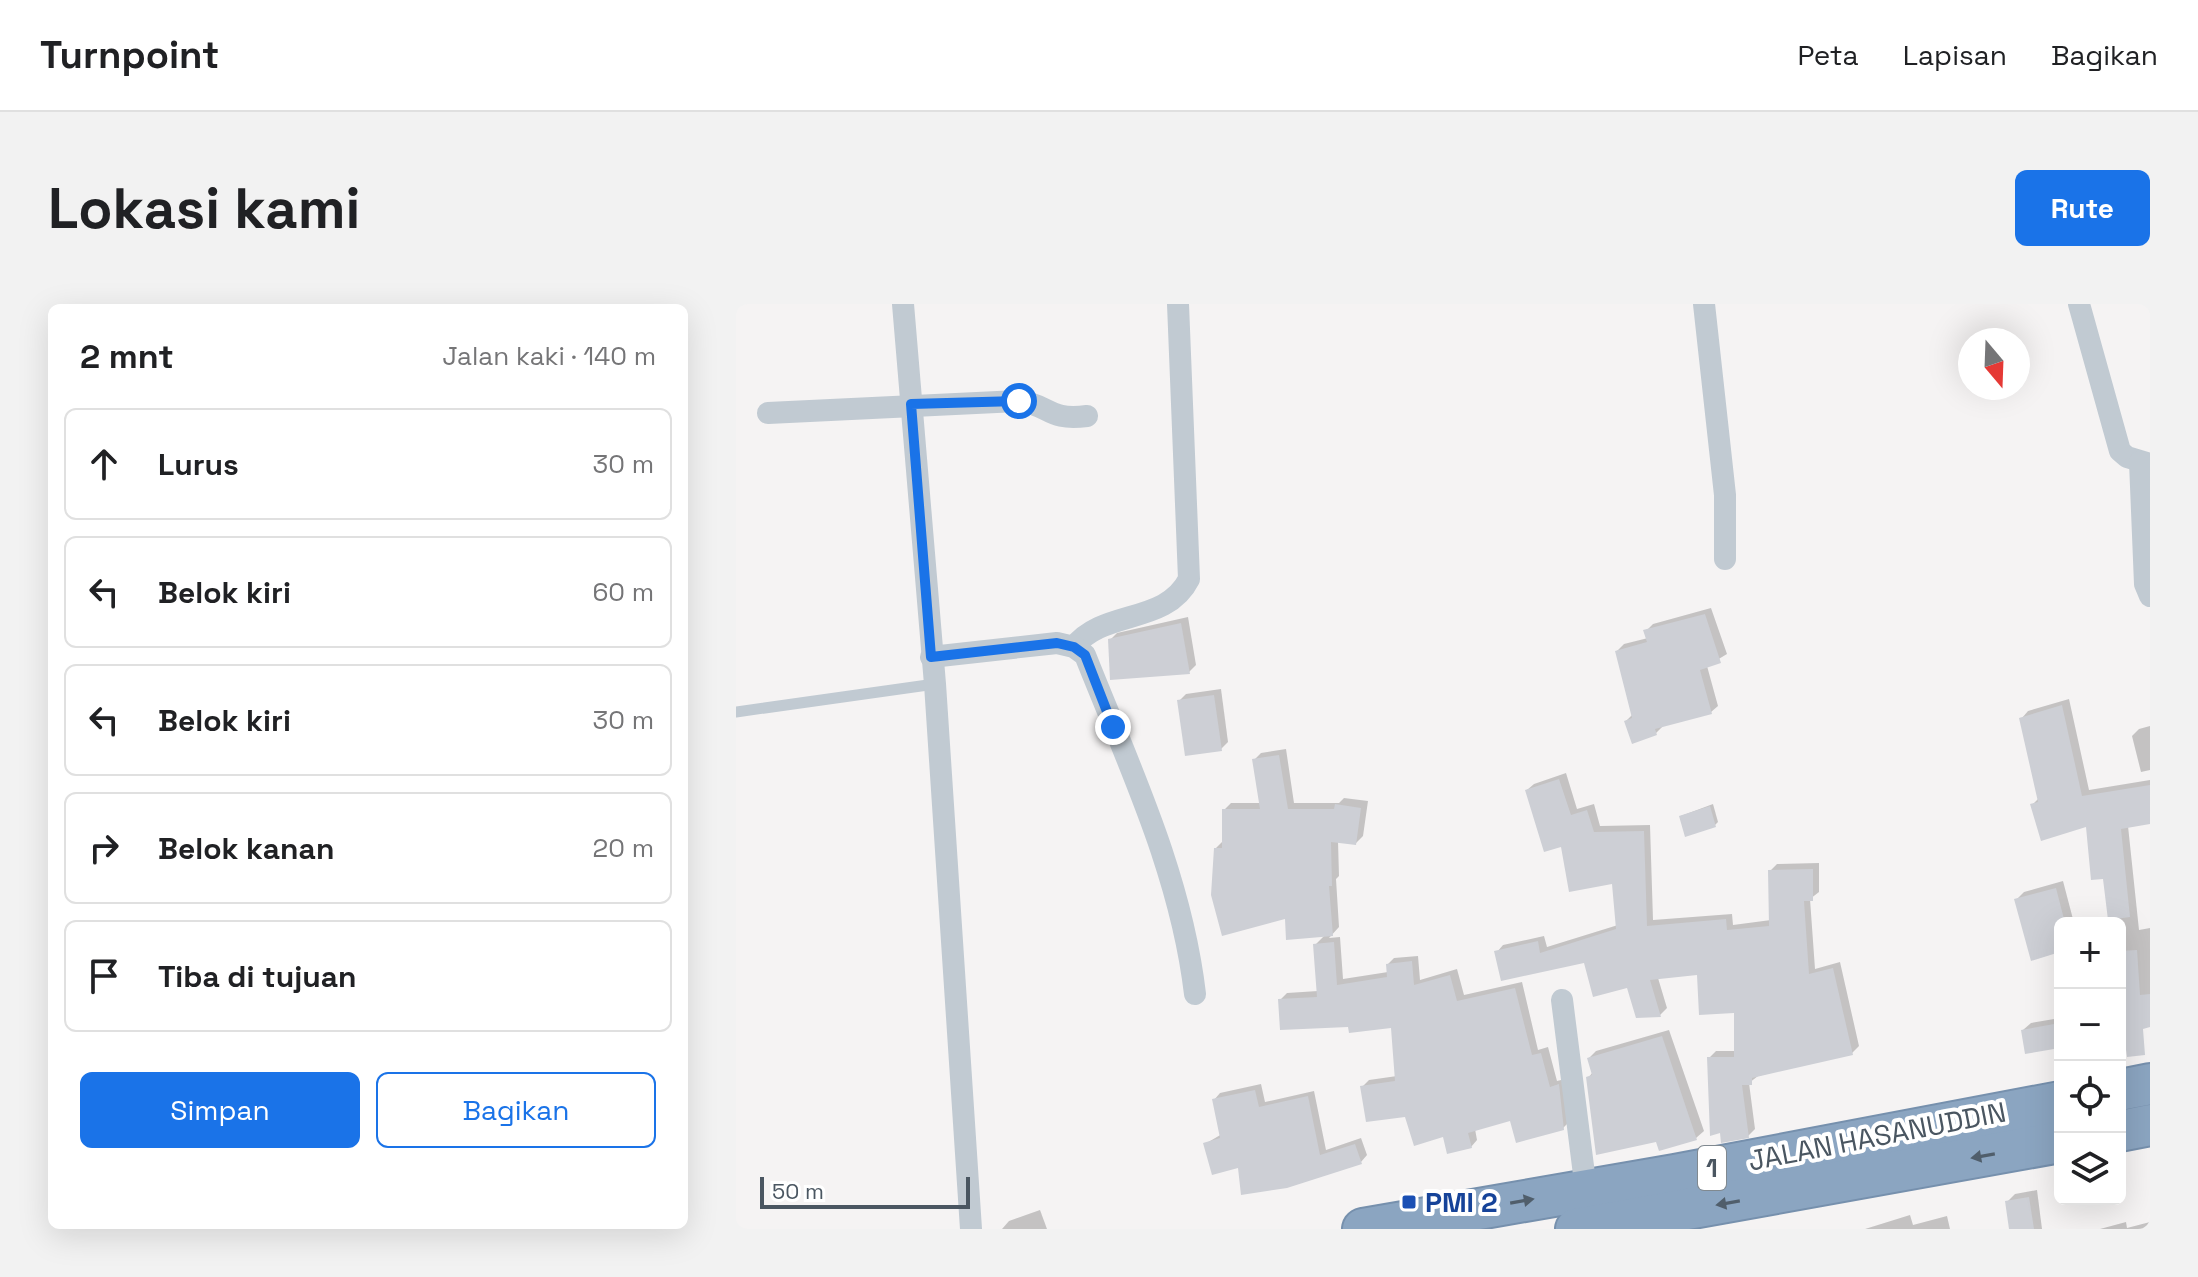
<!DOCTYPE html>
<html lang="id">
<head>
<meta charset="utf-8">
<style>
  body { margin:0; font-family:"Space Grotesk",sans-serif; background:#f2f2f2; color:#202124 }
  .controls { position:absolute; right:24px; bottom:24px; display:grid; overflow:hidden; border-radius:12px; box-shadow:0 8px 32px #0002 }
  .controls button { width:72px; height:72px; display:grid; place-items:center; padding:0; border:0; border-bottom:2px solid #e0e0e0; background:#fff; color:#202124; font:40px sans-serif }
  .compass { position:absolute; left:1222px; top:24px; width:72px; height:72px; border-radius:50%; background:#fff; box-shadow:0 8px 32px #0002; rotate:161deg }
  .scale { position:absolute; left:24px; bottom:20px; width:210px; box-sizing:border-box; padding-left:8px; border:4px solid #4a5661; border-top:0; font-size:22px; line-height:28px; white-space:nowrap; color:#4a5661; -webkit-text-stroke:6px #fff; paint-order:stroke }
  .stop { position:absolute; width:24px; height:24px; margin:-18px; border:6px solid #1a73e8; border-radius:50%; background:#fff }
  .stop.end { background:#1a73e8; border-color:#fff; box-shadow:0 2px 8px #0008 }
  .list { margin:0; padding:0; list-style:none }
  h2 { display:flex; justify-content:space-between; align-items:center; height:104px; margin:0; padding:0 32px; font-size:34px }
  h2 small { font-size:26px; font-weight:400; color:#757577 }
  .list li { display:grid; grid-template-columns:52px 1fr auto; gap:24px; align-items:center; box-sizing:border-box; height:112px; margin:0 16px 16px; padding:0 16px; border:2px solid #e0e0e0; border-radius:12px }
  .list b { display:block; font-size:30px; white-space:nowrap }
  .list em { font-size:26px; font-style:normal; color:#757577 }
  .actions { display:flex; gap:16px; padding:24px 32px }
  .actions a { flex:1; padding:18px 0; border:2px solid #1a73e8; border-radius:12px; text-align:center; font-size:28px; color:#1a73e8 }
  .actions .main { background:#1a73e8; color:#fff }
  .icon { flex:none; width:44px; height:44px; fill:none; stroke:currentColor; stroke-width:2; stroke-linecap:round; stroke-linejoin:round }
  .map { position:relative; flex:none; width:1414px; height:925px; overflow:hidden; border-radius:12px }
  header { display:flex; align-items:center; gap:48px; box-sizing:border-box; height:112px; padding:0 40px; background:#fff; border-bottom:2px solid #e0e0e0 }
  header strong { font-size:38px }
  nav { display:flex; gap:44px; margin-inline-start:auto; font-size:28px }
  .intro { display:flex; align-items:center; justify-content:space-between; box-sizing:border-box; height:192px; padding:0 48px }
  h1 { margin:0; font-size:56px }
  .button { padding:20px 36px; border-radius:12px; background:#1a73e8; color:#fff; font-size:28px; font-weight:700 }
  main { display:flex; gap:48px; padding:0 48px }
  aside { flex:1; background:#fff; border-radius:12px; box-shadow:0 8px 32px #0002 }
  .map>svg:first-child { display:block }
  .shadow { fill:#0003 }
  .building { fill:#cdcfd5 }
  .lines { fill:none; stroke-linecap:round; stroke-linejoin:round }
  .highway-casing { stroke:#7690ad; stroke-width:44 }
  .lane { stroke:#c1cad2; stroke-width:11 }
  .street { stroke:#c1cad2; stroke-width:22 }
  .highway { stroke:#8ba5c1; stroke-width:40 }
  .oneway { fill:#505e6b }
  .route { stroke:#1a73e8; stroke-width:10 }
  .transit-dot { fill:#1a4fb4; stroke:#fff; stroke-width:3 }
  .labels { text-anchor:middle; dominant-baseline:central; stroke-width:8; stroke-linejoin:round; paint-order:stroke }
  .shield { fill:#fff; stroke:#808990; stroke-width:2 }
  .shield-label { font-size:26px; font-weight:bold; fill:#4a5661 }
  .street-label { font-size:28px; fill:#4a5661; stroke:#fff }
  .transit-label { font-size:28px; font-weight:bold; fill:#164399; stroke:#fff; text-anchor:start }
</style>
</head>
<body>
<header>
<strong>Turnpoint</strong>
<nav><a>Peta</a><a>Lapisan</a><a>Bagikan</a></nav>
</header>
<div class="intro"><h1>Lokasi kami</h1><a class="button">Rute</a></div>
<main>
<aside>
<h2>2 mnt<small>Jalan kaki · 140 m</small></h2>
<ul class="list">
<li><svg class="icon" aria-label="ahead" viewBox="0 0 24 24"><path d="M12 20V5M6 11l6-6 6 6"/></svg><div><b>Lurus</b></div><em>30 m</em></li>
<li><svg class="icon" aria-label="left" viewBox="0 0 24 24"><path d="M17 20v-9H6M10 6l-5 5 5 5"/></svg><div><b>Belok kiri</b></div><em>60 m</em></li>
<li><svg class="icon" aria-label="left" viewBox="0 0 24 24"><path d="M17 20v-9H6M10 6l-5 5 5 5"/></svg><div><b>Belok kiri</b></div><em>30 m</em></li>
<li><svg class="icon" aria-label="right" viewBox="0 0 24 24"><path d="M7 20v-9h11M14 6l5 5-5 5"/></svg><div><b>Belok kanan</b></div><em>20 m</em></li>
<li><svg class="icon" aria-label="arrive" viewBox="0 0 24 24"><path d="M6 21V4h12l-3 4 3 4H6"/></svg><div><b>Tiba di tujuan</b></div></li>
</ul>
<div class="actions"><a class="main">Simpan</a><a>Bagikan</a></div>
</aside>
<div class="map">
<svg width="1414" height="925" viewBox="0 0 1414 925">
  <rect width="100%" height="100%" fill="#f5f3f3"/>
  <g class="shadow">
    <path d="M975,304l16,46 -20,12 11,40 -7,6 -48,14 -7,7 -30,-12 7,-7 -16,-63 7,-7 24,-6 -2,-7 7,-7z"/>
    <path d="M452,313l8,48 -7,7 -79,-32 7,-7z"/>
    <path d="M485,385l7,53 -7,7 -42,-48 7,-7z"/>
    <path d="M1333,395l20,91 61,-10v42l-22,4 11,104 11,-2v97l-30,-36v-66h-9l-7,-46 -16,-52 -55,-21 6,-6 -17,-80 6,-7z"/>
    <path d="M1414,422v44l-9,2 -9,-36 7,-7z"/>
    <path d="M550,445l8,54h45l5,-5 24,3 -5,35 -7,7 -18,-2 1,35 -3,3 3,48 -10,11 11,-1 3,42 45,-7v-8l6,-6 24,-2 2,24 37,-11 7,26 58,-13 16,68 10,-3 9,34 8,-2 5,42 -7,7 -52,-9 -36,10 2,11 -6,7 -65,-32 -44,-28 7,-7 28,-4 -4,-51 -43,-1 -70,-24 7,-7 31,-2 -3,-46 10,-10 -39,-19 -70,-68 8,-8v-30l7,-7h30l-7,-43 7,-7z"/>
    <path d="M830,469l11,36 17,-5 6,22 50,-1 3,95 79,-6 1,11 38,-5 -1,-49 7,-7 42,-1v29l-9,7 5,70 25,-7 19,84 -7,7 -94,23 -9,7 6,46 -7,7 -39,-78 7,-7h20v-41l-37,-37 -41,5 9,30 -7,7 -32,-30 -43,-25 -88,-8 6,-7 41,-9 3,11 71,-22 -5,-43 -86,-92 7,-6z"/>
    <path d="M977,500l5,18 -3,3 -34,-9z"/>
    <path d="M1327,577l11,42h-14v27l-44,-50 8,-8z"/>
    <path d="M1324,714v28l-37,-16 8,-7z"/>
    <path d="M933,726l35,101 -8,7 -36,11 -3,-10 -69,-61 5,-6 -4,-14 7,-7z"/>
    <path d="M525,780l4,18 49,-11 12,59 35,-12 6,17 -6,7 -122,3 -34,-21 17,-10 -8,-34 6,-7z"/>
    <path d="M1301,886l5,39h-31l-4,-27 8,-8z"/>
    <path d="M304,906l7,19h-45l7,-8z"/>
    <path d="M1174,911l3,10 34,-9 3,13h-85z"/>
    <path d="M1390,918l1,6 23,-6v7h-50z"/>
  </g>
  <g class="building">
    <path d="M969,310l16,49 -21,7 12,44 -57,15 2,6 -25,9 -8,-23 8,-3 -17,-67 32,-9 -4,-12z"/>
    <path d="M445,319l9,51 -80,6 -2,-41z"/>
    <path d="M478,391l8,56 -37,5 -8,-56z"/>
    <path d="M1326,401l20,91 68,-11v39l-29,5 9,88 -22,3 -5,-41 -12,1 -5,-53 -45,14 -11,-37 8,-2 -19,-84z"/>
    <path d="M543,451l9,54h46l1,-5 26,4 -5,37 -25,-3 1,44h-3l4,50 -47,4 -1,-21 -63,17 -11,-41 3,-47h8v-39h38l-8,-50z"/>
    <path d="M823,475l12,36 16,-5 7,22 50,-1 3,95 79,-7 1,11 42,-4 -1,-56 45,-1v32h-9l5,73 24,-6 20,87 -101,23v7h-10l7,53 -28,5 -1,-10 -10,3 -3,-79h27v-44l-35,2 -2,-40 -47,5 11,37 -25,1 -9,-30 -34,9 -9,-34 -83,18 -7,-30 44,-10 2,12 76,-24 -4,-45 -43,8 -8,-45 -17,5 -19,-62z"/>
    <path d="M974,502l6,21 -31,10 -6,-21z"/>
    <path d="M1320,584l9,35h-5v29l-29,9 -17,-62z"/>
    <path d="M598,638l3,43 50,-8 -1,-13 26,-3 2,24 36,-10 7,26 58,-13 17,67 9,-2 9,34 9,-3 5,46 -48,13 -6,-22 -42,12 4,15 -25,6 -4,-17 -29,9 -9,-29 -39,5 -6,-36 35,-5 -4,-53 -42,5 -1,-6 -68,3 -2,-31 39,-2 -4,-53z"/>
    <path d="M1401,646l3,45 10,-1v33l-7,2 2,26 -18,2 -7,-53v-53z"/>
    <path d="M1324,719v25l-35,6 -4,-24z"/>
    <path d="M926,732l35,104 -38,11 -3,-9 -60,13 -10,-78 6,-2 -5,-17z"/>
    <path d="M519,786l4,17 49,-11 12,59 35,-11 7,20 -75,24 -46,7 -3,-27 -26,7 -9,-32 17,-5 -8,-39z"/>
    <path d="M1293,893l5,32h-25l-4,-28z"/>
  </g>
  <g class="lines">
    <defs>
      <g id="highway">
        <path d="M1384,786l30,-6"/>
        <path d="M1384,827l30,-6"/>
        <path d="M627,925l312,-54 385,-73"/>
        <path d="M840,925l484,-87"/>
      </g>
    </defs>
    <use href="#highway" class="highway-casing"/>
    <path class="lane" d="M0,408l199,-28"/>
    <g class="street">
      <path d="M167,0l32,380 36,545"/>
      <path d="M968,0l21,191v64"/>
      <path d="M1343,0l41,147 7,6 23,7"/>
      <path d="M32,109l251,-12c32,4 28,20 68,15"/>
      <path d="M1404,158l5,122 5,12"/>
      <path d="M338,343c29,-38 92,-22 115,-68l-11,-275"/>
      <path d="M195,353l126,-14 17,4 11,8c44,111 96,219 110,339"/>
      <path d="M826,696l24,190"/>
    </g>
    <use href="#highway" class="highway"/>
  </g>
  <defs><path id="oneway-solid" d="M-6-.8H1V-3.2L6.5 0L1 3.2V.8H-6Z" transform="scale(2)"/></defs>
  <g class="oneway">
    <use href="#oneway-solid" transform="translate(1247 852) rotate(170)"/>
    <use href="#oneway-solid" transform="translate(786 897) rotate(-10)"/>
    <use href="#oneway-solid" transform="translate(992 899) rotate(170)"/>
  </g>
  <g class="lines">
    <path class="route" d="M283,97l-108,3 20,253 126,-14 17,4 11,8 28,72"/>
  </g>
  <rect class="transit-dot" x="665" y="890" width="16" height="16" rx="4"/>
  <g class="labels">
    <rect class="shield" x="962" y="842" width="28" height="44" rx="6"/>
    <g class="shield-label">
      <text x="976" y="864">1</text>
    </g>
    <g class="street-label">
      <text transform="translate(1141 832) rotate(-11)">JALAN HASANUDDIN</text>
    </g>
    <g class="transit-label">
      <text x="689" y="898">PMI 2</text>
    </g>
  </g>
</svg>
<div class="controls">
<button>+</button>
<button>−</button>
<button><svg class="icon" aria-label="locate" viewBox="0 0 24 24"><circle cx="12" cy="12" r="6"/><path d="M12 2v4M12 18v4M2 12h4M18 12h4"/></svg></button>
<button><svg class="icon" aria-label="layers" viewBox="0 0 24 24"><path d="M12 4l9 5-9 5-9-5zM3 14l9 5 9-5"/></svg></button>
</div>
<svg class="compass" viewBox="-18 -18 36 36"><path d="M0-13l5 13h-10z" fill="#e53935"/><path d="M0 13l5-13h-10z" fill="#757577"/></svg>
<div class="scale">50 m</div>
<div class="stop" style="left:283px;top:97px"></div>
<div class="stop end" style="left:377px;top:423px"></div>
</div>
</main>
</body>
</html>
